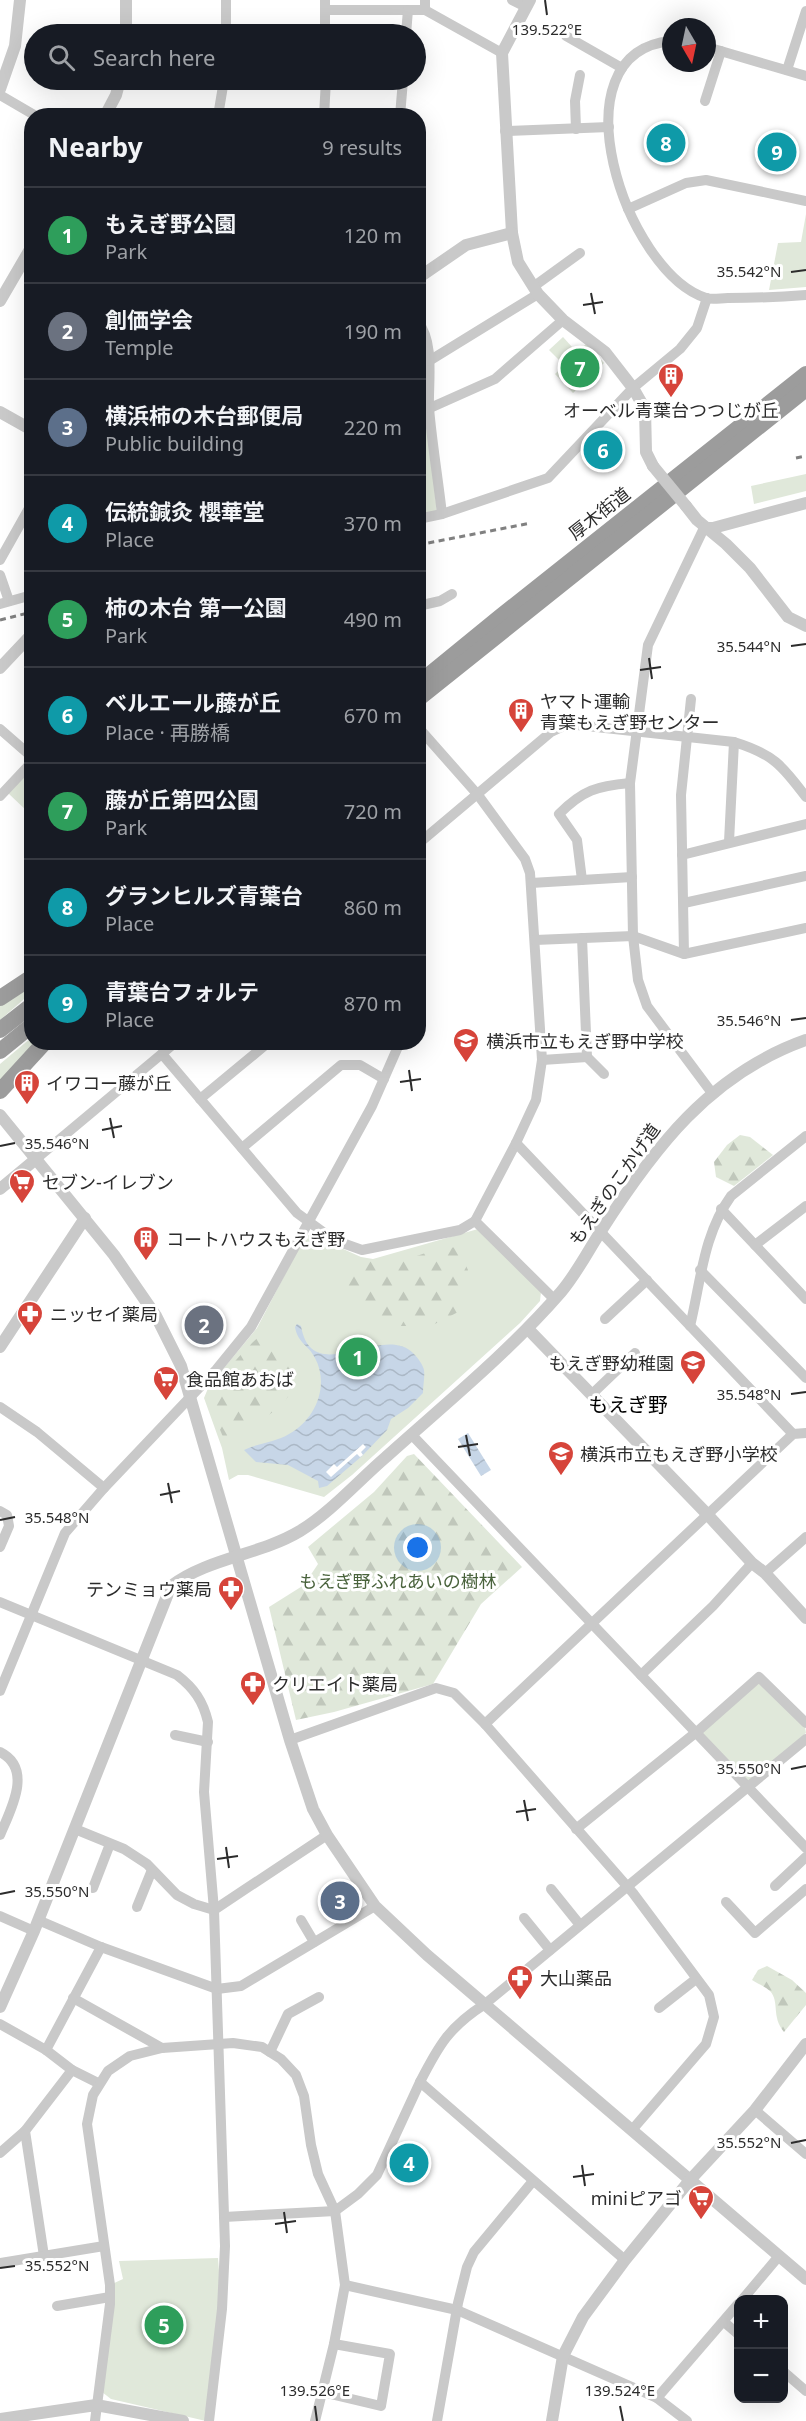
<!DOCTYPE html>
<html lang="en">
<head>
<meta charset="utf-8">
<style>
  body { margin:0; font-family:"Noto Sans","Noto Sans JP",sans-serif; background:#20242c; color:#f1f3f6 }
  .controls { position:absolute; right:18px; bottom:18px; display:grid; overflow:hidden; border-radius:12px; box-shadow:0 6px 24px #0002 }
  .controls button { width:54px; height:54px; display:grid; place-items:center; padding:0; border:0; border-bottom:2px solid #363941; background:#171b24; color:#f1f3f6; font:30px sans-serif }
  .compass { position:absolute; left:662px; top:18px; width:54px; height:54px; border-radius:50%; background:#171b24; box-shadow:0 6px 24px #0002; rotate:171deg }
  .you { position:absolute; left:418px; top:1548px; width:21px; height:21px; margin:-15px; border:4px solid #fff; border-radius:50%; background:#1a73e8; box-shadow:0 0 0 9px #1a73e833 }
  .badge { display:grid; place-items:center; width:39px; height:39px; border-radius:50%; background:#1a73e8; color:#fff; font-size:20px; font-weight:700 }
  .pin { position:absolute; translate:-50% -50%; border:3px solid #fff; box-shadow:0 2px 6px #0006 }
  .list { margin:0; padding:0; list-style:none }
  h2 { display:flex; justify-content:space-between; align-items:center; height:78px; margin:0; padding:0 24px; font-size:26px }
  h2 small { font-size:20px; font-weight:400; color:#9ea1a6 }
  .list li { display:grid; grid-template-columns:39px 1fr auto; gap:18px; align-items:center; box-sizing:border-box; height:96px; padding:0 24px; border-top:2px solid #363941 }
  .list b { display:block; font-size:22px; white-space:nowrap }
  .list p { margin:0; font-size:20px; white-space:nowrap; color:#9ea1a6 }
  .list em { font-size:20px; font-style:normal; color:#9ea1a6 }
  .icon { flex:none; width:33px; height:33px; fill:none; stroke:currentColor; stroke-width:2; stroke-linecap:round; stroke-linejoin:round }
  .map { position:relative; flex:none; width:806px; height:2421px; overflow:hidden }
  .search { position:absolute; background:#171b24; box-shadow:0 6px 24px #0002; left:24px; top:24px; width:402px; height:66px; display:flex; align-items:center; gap:15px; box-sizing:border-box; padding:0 21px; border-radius:33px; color:#9ea1a6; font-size:22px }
  .panel { position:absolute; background:#171b24; box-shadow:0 6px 24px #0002; left:24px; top:108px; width:402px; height:942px; border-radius:24px }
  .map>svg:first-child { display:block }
  .green { fill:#e0e8da }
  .forest { fill:url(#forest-firs) }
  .water { fill:url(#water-waves) }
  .pier { fill:#fff }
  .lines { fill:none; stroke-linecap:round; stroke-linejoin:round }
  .minor { stroke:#c9c9c9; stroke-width:10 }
  .tertiary { stroke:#c9c9c9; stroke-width:12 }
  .trunk { stroke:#9c9c9c; stroke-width:16 }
  .rail { stroke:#818181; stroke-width:3; stroke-dasharray:6 4.5; stroke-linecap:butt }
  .tertiary-bridge { stroke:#c9c9c9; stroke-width:12 }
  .ticks { fill:none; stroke:#2c2c2c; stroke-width:2 }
  .labels { text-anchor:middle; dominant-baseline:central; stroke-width:6; stroke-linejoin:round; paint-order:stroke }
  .poi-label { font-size:18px; fill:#2c2c2c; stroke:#fff; text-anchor:start }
  .street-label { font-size:18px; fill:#2c2c2c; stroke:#fff }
  .park-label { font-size:18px; fill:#4a633d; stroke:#fff }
  .neighbourhood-label { font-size:20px; fill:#000; stroke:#fff }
  .ticks-label { font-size:15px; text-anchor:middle; fill:#2c2c2c; stroke:#fff; stroke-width:6; stroke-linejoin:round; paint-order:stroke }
</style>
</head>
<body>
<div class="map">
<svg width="806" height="2421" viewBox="0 0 806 2421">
  <defs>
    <pattern id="forest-firs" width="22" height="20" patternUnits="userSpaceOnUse" patternTransform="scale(1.5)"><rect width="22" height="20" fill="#e0e8da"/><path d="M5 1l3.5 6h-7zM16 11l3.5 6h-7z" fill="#c0c7bb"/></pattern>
    <pattern id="water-waves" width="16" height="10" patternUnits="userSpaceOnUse" patternTransform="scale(1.5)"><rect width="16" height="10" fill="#c7d6e7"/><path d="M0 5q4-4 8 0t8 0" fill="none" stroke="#abb8c6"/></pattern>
  </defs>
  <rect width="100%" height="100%" fill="#fff"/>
  <g class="green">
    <path d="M806,214v73l-37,3 9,-47 23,-1z"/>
    <path d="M418,330l19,182 -19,4z"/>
    <path d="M563,337l10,11 -14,12 -10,-10z"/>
    <path d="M586,344l18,19 -31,30 -18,-19z"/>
    <path d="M806,474v17l-52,13 -3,-18z"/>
    <path d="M31,768v40l-3,4 -20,-19z"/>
    <path d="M31,983v10l-31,27v-16z"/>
    <path d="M31,1038l1,4 5,1 -37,40v-19z"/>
    <path d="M478,1229l63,63 -1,9 -20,22 -168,152 -28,22 -76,-22h-10l-9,5 -7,-32 -18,-50 5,-12 48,-58 48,-92 7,-1 49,22 12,2z"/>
    <path d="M757,1684h7l41,43 1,6 -59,53 -48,-56z"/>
    <path d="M218,2258l4,51 -16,112 -95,-22 -9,-7 8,-107 13,-6 -4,-18z"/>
  </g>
  <g class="forest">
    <path d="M740,1135l10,2 23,18 -39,31 -18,-9 -2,-15 13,-17z"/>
    <path d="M457,1247l11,23 -8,41 -29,15h-38l-27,-11 -17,-19 -6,-16 12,-19 50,-1 32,-11z"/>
    <path d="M263,1333l16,14 16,5c1,8 4,21 1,29 -8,28 -47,49 -73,56 -4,-11 -12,-25 -12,-36 -1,-16 39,-57 52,-68z"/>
    <path d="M414,1454l108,113 -41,37 -48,80 -99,28 -38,8 -27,-113 35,-22 14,-21 -10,-17 66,-55 33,-36z"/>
    <path d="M767,1966l25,14 14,13v12l-22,27c-13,-16 -4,-30 -14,-41 -4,-4 -12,-7 -18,-11l6,-10z"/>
  </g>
  <g class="water">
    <path d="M297,1324l4,2c11,64 82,-5 113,28 4,4 9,11 10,16 1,7 -1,15 -1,23l-15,15 -17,11 -4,11 -25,26 -35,30 -8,2 -1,-7 -30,-16 -32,-3 -12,-12c14,-7 32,-8 45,-16 26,-14 41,-48 26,-76 -6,-13 -17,-14 -20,-31z"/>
    <path d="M468,1433l23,37 -10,6 -23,-37z"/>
  </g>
  <path class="pier" d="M363,1444l3,3 -5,5 2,3 -3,2 -3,-3 -26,23 -5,-5 8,-8 3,3z"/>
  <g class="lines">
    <g class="minor">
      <path d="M226,0v34"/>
      <path d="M425,0v10l77,43"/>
      <path d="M512,0l14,7"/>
      <path d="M325,10h100"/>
      <path d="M325,34v-34"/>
      <path d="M406,34l2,-24"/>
      <path d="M566,36l56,32"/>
      <path d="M671,41c-119,11 -46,231 35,257 6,2 15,0 22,0 26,0 52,-1 78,-3"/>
      <path d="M707,47l99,29"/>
      <path d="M787,70l19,-59"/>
      <path d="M0,95l36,21"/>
      <path d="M705,101l16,-50"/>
      <path d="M218,116l6,-36"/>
      <path d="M324,116l2,-36"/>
      <path d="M400,116l3,-36"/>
      <path d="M576,129l-1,-28 5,-26"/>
      <path d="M505,131l104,-4"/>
      <path d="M418,207l3,1"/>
      <path d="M628,209l58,-26 20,-3 100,21"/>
      <path d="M533,287l47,-34"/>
      <path d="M418,322c17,21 10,60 11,86 3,35 9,71 13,106"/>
      <path d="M429,361l109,-67"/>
      <path d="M430,408l65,-29 68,-59"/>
      <path d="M418,519l24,-5 106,-36 85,-90 47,-39 17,-21 10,-30"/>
      <path d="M704,528l-56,117 -18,138 3,153 5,44 9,26 65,87"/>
      <path d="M0,560l32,-57"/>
      <path d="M0,575l9,26"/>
      <path d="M0,604l32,-9"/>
      <path d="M418,606l22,-5 12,-7"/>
      <path d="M418,727l60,68 47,64 5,14 12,187 -6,40 -20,43 -41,78"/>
      <path d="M0,729l32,28"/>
      <path d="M0,796l32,-34"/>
      <path d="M729,842l5,-100"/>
      <path d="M418,844l133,-112 17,-8 166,18c39,12 48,23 72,55"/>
      <path d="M682,855l124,-31"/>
      <path d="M582,880l-5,-40 -18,-26c24,-24 38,-28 71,-31"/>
      <path d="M531,883l101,-6"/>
      <path d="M684,903l122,-27"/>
      <path d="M535,940l98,-4 51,18 122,-26"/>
      <path d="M684,954l-3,-159 10,-96"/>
      <path d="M162,1054l135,159 37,27 28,10 98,-20 15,-9 79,78"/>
      <path d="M587,1057l17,17"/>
      <path d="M542,1060l45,-3 -5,-119"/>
      <path d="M200,1099l69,-57"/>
      <path d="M516,1143l277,291"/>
      <path d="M242,1148l99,-83h19l24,14"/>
      <path d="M36,1159l140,-117"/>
      <path d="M721,1209l85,90"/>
      <path d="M755,1245l51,-39"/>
      <path d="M700,1270l106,108"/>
      <path d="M605,1319l42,-39"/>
      <path d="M690,1326c11,-45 13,-91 41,-130l75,-60"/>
      <path d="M591,1395l44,-42"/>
      <path d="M0,1407l37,25 67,56"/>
      <path d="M411,1434l395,414"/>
      <path d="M0,1511l7,4 2,11 -9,21"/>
      <path d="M765,1573l41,-36"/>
      <path d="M0,1602l177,73c17,13 26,26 31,47l-4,70 10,118 11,336 -3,63 -13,112"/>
      <path d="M641,1675l72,-69 39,-43"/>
      <path d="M0,1691l65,-158 39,-45 112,-118 35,-43 121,-221 28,-64"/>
      <path d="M485,1724l308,-290 13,-1"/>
      <path d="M175,1735l33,7"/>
      <path d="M290,1740l146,-52 18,5 31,31 148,169 76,102 5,22 -8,27 -74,86"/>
      <path d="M0,1752c34,17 10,59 0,83"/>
      <path d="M75,1829l49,20 23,15 30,31 17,9 20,6 113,-75"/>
      <path d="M576,1829l123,-99 60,-53 47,46"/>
      <path d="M775,1886l31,-29"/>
      <path d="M93,1888l17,-44"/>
      <path d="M551,1889l29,36"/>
      <path d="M726,1902l29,31 51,-44"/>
      <path d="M137,1907l15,-37"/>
      <path d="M0,1916l34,15"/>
      <path d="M524,1918l26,32"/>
      <path d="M38,1920l63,27 116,42 24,-3 134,-80"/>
      <path d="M301,1920l13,22"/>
      <path d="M73,1998l89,50"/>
      <path d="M659,2008l37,-29"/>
      <path d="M0,2024l46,26 26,20 26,13"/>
      <path d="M46,2050l55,-103"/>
      <path d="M270,2052l18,-38 31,-17"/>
      <path d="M420,2082c19,-37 29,-55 65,-78l321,-265"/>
      <path d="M755,2110l51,44"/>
      <path d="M25,2131l19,125"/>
      <path d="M0,2153l25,-22 47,-61"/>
      <path d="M224,2217l111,-6 23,-17 19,-19 43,-93 205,178"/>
      <path d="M0,2263l104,-17"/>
      <path d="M345,2285l112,25 200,88 30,23"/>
      <path d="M742,2300l37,-44"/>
      <path d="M57,2306l53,-9"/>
      <path d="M724,2322l14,12"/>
      <path d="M784,2372l22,19"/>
      <path d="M322,2392l59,14 9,-52 -56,-10"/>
      <path d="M657,2398l81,-94"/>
      <path d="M95,2421l15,-117v-19l-23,-161 6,-29 15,-24 22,-15 32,-8 57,-4 14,-1 29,4 19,12 15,16 8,21 7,49 7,29 17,37 10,74 -11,59 -19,77"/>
      <path d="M437,2421l21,-118 9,-36 7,-15 59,-71"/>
    </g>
    <g class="tertiary">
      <path d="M530,0l-28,53 10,180 6,29 20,32 25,26 42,32 28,36 12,21 1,43 7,14"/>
      <path d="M126,34v-34"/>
      <path d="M0,89l15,-43 5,-46"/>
      <path d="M105,116l11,-21 4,-15"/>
      <path d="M418,278l48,-33 46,-12"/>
      <path d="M0,301l32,-55"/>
      <path d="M0,412l32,18"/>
      <path d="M686,506l11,14 29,24 24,24 38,49 18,9"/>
      <path d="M704,528h9l93,-25"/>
      <path d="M0,668l32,-34"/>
      <path d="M0,1115l114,140 42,61 25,50 109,374 23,69 14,26 48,71 52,49 379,324"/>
      <path d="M0,1189l36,-30"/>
      <path d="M528,1329l179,185 45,49 13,10 41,45"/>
      <path d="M0,1347l85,-129"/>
      <path d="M0,2007l34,-76 137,-345c37,-28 89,-31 129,-55 31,-19 58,-50 86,-74 59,-53 123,-105 175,-165 16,-19 27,-41 40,-61 53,-83 109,-157 205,-191"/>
      <path d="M0,2419l96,-14 87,16"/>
      <path d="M552,2421l11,-65 20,-39 42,-57 65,-80 65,-70 51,-66"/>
    </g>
    <g class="trunk">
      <path d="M418,684l82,-67 306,-243"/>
      <path d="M418,699l388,-310"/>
      <path d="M0,998l32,-21"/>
      <path d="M0,1030l32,-25"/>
      <path d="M0,1051l32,-26"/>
      <path d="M0,1091l45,-49"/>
    </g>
    <g class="rail">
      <path d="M796,458l10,-2"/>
      <path d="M418,545l113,-22"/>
      <path d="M0,620l32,-8"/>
    </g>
    <path class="tertiary-bridge" d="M653,466l33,40"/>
  </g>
  <path class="ticks" d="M545,0l2,15M791,272l15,-2M591,293l4,21M583,305l20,-3M791,646l15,-2M649,658l3,21M640,670l21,-3M791,1020l15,-2M409,1070l3,21M400,1082l21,-3M110,1118l4,20M102,1130l20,-4M0,1146l15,-3M791,1394l15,-2M466,1435l4,21M458,1447l20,-3M168,1483l4,20M160,1495l20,-4M0,1520l15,-3M791,1769l15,-3M524,1800l4,21M516,1812l20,-3M226,1847l3,21M217,1859l21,-3M0,1894l15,-3M791,2143l15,-3M582,2165l3,21M573,2177l21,-3M284,2212l3,21M275,2224l21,-3M0,2268l15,-2M315,2406l2,15M620,2406l3,15"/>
  <defs>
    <symbol id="building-pin" viewBox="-11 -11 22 30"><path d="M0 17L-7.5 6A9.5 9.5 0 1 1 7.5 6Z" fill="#d6443a" stroke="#fff"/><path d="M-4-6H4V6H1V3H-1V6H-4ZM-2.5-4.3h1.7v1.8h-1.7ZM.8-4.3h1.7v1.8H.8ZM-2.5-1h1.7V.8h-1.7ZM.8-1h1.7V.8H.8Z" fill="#fff"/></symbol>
    <symbol id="school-pin" viewBox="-11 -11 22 30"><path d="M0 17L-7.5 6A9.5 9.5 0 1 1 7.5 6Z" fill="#d6443a" stroke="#fff"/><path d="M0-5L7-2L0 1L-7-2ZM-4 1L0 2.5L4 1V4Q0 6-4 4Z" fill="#fff"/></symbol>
    <symbol id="supermarket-pin" viewBox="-11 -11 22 30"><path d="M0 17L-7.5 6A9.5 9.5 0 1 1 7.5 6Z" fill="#d6443a" stroke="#fff"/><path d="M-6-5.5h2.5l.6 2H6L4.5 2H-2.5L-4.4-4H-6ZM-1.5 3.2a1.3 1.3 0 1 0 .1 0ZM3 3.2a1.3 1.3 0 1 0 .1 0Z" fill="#fff"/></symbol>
    <symbol id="pharmacy-pin" viewBox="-11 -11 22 30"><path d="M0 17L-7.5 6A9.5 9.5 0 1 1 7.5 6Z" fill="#d6443a" stroke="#fff"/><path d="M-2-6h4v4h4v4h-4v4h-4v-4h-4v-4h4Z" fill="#fff"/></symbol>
  </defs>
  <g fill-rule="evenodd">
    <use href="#building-pin" x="656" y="361" width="30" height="40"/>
    <use href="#building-pin" x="506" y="696" width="30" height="40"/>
    <use href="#school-pin" x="451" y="1026" width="30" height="40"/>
    <use href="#building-pin" x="12" y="1068" width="30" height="40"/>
    <use href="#supermarket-pin" x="7" y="1167" width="30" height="40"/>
    <use href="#building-pin" x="131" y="1224" width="30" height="40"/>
    <use href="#pharmacy-pin" x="15" y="1299" width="30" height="40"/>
    <use href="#school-pin" x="678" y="1348" width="30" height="40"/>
    <use href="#supermarket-pin" x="151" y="1364" width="30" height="40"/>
    <use href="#school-pin" x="546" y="1439" width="30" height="40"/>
    <use href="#pharmacy-pin" x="216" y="1574" width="30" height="40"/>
    <use href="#pharmacy-pin" x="238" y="1669" width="30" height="40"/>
    <use href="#pharmacy-pin" x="505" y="1963" width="30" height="40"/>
    <use href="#supermarket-pin" x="686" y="2183" width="30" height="40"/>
  </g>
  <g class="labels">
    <g class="poi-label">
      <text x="671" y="410" text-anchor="middle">オーベル青葉台つつじが丘</text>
      <text x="540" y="701">ヤマト運輸<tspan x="540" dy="21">青葉もえぎ野センター</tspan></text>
      <text x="486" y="1041">横浜市立もえぎ野中学校</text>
      <text x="46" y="1083">イワコー藤が丘</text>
      <text x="42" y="1182">セブン-イレブン</text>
      <text x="166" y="1239">コートハウスもえぎ野</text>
      <text x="50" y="1314">ニッセイ薬局</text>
      <text x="674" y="1363" text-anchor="end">もえぎ野幼稚園</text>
      <text x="186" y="1379">食品館あおば</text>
      <text x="580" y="1454">横浜市立もえぎ野小学校</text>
      <text x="212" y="1589" text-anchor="end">テンミョウ薬局</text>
      <text x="272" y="1684">クリエイト薬局</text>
      <text x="540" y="1978">大山薬品</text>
      <text x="682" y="2198" text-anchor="end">miniピアゴ</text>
    </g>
    <g class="street-label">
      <text transform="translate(599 513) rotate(-38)">厚木街道</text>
      <text transform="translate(614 1184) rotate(-55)">もえぎのこかげ道</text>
    </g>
    <g class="park-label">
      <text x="398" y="1581">もえぎ野ふれあいの樹林</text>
    </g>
    <g class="neighbourhood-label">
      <text x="628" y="1404">もえぎ野</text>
    </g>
  </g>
  <g class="ticks-label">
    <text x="547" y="35">139.522°E</text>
    <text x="749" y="277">35.542°N</text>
    <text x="749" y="652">35.544°N</text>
    <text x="749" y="1026">35.546°N</text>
    <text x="57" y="1149">35.546°N</text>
    <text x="749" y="1400">35.548°N</text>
    <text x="57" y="1523">35.548°N</text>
    <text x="749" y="1774">35.550°N</text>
    <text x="57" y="1897">35.550°N</text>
    <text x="749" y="2148">35.552°N</text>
    <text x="57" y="2271">35.552°N</text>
    <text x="315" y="2396">139.526°E</text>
    <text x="620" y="2396">139.524°E</text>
  </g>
</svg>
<div class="controls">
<button>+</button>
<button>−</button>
</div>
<svg class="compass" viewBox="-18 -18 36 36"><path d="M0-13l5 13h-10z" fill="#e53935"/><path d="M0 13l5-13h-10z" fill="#9ea1a6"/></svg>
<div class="you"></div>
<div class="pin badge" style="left:358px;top:1357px;background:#2e9e5b">1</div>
<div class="pin badge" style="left:204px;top:1325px;background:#6b7280">2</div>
<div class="pin badge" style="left:340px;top:1901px;background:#5c6f8a">3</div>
<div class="pin badge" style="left:409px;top:2163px;background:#0f9aa8">4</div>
<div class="pin badge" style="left:164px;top:2325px;background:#2e9e5b">5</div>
<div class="pin badge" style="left:603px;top:450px;background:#0f9aa8">6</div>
<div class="pin badge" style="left:580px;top:368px;background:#2e9e5b">7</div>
<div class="pin badge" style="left:666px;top:143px;background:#0f9aa8">8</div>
<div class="pin badge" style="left:777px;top:152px;background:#0f9aa8">9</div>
<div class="search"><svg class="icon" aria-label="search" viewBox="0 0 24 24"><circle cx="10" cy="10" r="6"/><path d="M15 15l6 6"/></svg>Search here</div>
<section class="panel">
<h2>Nearby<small>9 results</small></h2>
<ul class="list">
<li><span class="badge" style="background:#2e9e5b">1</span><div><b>もえぎ野公園</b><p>Park</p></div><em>120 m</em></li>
<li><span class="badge" style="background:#6b7280">2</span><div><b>創価学会</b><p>Temple</p></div><em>190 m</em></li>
<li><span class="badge" style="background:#5c6f8a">3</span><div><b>横浜柿の木台郵便局</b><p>Public building</p></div><em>220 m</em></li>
<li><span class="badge" style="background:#0f9aa8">4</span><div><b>伝統鍼灸 櫻華堂</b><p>Place</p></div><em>370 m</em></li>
<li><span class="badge" style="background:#2e9e5b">5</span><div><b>柿の木台 第一公園</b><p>Park</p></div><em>490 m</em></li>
<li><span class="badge" style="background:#0f9aa8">6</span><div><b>ベルエール藤が丘</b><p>Place · 再勝橋</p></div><em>670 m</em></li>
<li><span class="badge" style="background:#2e9e5b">7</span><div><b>藤が丘第四公園</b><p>Park</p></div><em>720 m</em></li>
<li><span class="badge" style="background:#0f9aa8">8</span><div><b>グランヒルズ青葉台</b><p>Place</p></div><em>860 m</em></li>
<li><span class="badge" style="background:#0f9aa8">9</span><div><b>青葉台フォルテ</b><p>Place</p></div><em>870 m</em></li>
</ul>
</section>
</div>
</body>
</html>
